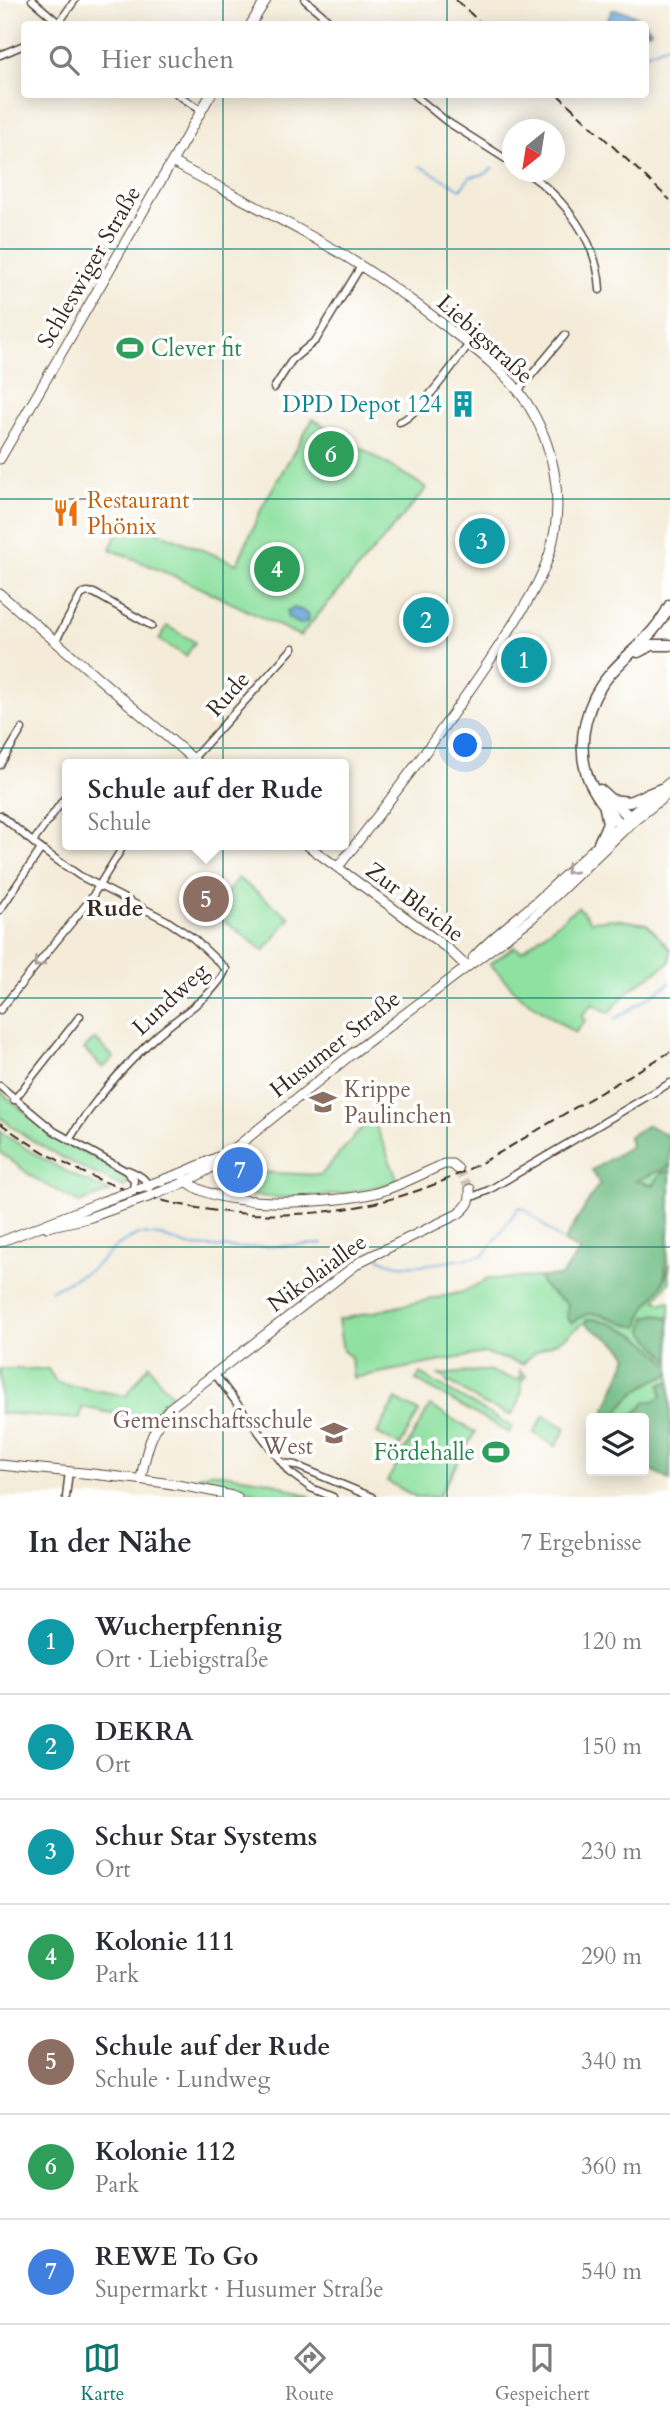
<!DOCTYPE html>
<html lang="de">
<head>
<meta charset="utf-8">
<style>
  body { margin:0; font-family:Cardo,serif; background:#f2f2f3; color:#2b2b33 }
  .controls { position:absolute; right:21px; bottom:21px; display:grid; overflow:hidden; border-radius:7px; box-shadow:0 4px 18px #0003 }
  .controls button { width:63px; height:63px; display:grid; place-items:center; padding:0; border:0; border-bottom:2px solid #e1e1e2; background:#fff; color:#2b2b33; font:35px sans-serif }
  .compass { position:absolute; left:502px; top:119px; width:63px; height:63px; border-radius:50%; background:#fff; box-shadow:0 4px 18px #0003; rotate:210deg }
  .you { position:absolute; left:466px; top:746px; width:24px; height:24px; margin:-18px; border:5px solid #fff; border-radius:50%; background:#1a73e8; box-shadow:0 0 0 10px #1a73e833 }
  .badge { display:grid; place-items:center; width:46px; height:46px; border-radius:50%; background:#0f766e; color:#fff; font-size:23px; font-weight:700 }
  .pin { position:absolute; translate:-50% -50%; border:4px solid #fff; box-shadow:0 2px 7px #0006 }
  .popup { position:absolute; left:62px; top:759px; width:287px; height:91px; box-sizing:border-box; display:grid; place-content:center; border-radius:7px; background:#fff; filter:drop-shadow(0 2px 5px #0005); font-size:23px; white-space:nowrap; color:#7c7c81 }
  .popup b { font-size:26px; color:#2b2b33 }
  .popup::after { content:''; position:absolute; left:50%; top:100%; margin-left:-14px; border:14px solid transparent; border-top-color:#fff }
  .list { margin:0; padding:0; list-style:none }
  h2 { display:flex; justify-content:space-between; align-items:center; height:91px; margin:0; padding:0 28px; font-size:30px }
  h2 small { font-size:23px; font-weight:400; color:#7c7c81 }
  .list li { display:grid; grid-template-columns:46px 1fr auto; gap:21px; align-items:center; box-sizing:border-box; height:105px; padding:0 28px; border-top:2px solid #e1e1e2 }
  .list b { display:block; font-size:26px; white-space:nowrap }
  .list p { margin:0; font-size:23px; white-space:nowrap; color:#7c7c81 }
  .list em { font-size:23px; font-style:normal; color:#7c7c81 }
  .icon { flex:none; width:38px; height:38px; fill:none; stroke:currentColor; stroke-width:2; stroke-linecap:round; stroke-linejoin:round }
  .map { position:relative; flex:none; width:670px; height:1497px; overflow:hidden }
  .search { position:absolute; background:#fff; box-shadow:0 4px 18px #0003; left:21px; right:21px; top:21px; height:77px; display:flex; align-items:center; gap:18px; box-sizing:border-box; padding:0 24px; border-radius:7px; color:#7c7c81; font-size:26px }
  .sheet { height:826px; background:#fff }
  nav { display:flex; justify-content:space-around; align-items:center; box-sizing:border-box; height:98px; border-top:2px solid #e1e1e2; background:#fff; font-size:19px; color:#7c7c81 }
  nav a { display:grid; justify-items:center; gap:4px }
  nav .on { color:#0f766e }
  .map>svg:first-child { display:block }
  .green { fill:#8fe1a1; stroke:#658660; stroke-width:2 }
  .forest { fill:#73bf87; stroke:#577452; stroke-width:2 }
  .water { fill:#68a6da; stroke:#52687c; stroke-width:2 }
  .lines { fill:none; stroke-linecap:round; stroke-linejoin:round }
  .stream { stroke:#68a6da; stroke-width:2 }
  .secondary-tunnel { stroke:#cfc5b4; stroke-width:9; stroke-dasharray:9 4.5; stroke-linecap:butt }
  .street-casing { stroke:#57473a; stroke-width:9 }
  .secondary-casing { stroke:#57473a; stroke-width:11 }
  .highway-casing { stroke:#57473a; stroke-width:13 }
  .street { stroke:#fff; stroke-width:6 }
  .secondary { stroke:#fff; stroke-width:9 }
  .highway { stroke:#fff; stroke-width:10 }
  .rail { stroke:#3b2a1e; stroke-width:2; stroke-dasharray:10 5; stroke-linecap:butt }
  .secondary-bridge-casing { stroke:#57473a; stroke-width:11; stroke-linecap:butt }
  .secondary-bridge { stroke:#fff; stroke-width:9 }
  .oneway { stroke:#a79f9a }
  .grid { fill:none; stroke:#0f766e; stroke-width:2; stroke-opacity:0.55 }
  .labels { text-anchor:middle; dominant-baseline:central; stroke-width:7; stroke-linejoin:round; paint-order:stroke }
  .street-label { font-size:23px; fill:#3b2a1e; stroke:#fff }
  .leisure-label { font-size:23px; fill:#27864d; stroke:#fff; text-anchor:start }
  .culture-label { font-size:23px; fill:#0d838f; stroke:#fff; text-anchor:end }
  .food-label { font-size:23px; fill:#c56008; stroke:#fff; text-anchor:start }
  .education-label { font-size:23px; fill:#785e54; stroke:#fff; text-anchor:start }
  .neighbourhood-label { font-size:24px; font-weight:bold; fill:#3b2a1e; stroke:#fff }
</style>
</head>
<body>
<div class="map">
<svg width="670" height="1497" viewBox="0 0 670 1497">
  <rect width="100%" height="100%" fill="#fff"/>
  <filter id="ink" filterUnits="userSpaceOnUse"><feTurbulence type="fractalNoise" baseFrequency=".0143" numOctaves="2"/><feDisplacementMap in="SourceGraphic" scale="14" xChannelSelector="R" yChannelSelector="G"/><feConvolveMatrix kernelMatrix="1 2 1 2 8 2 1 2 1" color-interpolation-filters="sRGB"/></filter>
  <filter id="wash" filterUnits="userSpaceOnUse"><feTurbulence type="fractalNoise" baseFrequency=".00686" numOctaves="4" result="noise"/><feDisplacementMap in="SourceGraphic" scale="28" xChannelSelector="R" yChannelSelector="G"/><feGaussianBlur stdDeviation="1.57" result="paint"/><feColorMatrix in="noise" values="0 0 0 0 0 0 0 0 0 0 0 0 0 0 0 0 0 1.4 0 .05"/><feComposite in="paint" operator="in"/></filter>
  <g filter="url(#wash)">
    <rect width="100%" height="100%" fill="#f4ecd9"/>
    <g class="green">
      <path d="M313,419l114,69 -127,148 -110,-53 -80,-34 14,-31 113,46 26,-59z"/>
      <path d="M167,626l28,16 -9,14 -27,-16z"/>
      <path d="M238,878l52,40 -26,33 -51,-39z"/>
      <path d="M578,907l13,14 23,-2 33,5 23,25v13l-43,30 -18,21 -16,-9 -12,12 5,4 -11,13 -56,-38 -29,-31 24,-17 8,4z"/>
      <path d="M95,1039l19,19 -11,10 -19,-19z"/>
      <path d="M0,1091l51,44 73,38 4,4v7l-5,3c-43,-20 -86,-39 -123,-70z"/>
      <path d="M372,1116l26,65c-51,15 -103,21 -156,13l14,-22 65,3z"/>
      <path d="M0,1131c35,25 70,44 110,61l-31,11 -45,-25 -34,-26z"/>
      <path d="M670,1166v5l-8,1 -8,13 -18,-4 1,-2z"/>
      <path d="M670,1263l-2,12 2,6 -14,18 6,4 8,-2v16l-16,-1 -4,1 20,44v5c-28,-30 -36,-36 -76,-47 -12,2 -19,12 -29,18 -18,12 -25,8 -42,27l-39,-11 -131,25 -2,-21 -8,-6 -5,-31 125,-28 25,-13 52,-2c2,15 18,18 29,28l-3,7 13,5 14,-4 45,14 4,-13 22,-32z"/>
      <path d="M149,1365l8,13 16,18 -28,30 -15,-9 -48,-10 -2,12 -80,-6v-44h48l9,14 69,13z"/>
      <path d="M479,1371h8l30,9 4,-3 -1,-6 6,5 -5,5c3,11 -3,26 -10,34l-30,-12 -29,-20h-5l-1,-4 -7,-4z"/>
      <path d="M420,1374l92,53 -3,6 -93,-53z"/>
      <path d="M670,1374v7l-9,4 1,11 -28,17 -2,5h-16c6,-21 35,-38 54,-44z"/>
      <path d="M396,1399l23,13 -19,34 -23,-13z"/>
      <path d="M430,1406l45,26 -37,65h-22l-29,-16z"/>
      <path d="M544,1415l22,13 -10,18 -22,-13z"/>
      <path d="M210,1472l59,9 42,16h-39l-76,-20z"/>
    </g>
    <g class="forest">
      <path d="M648,1125l22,12v29l-34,15 18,4 6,-11 10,-3c0,32 0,79 -6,108 -6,18 -22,27 -25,48 -25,-4 -43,-25 -67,-4l-5,-5 1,-13c-10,-10 -26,-13 -28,-28l21,-1 19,-25 -16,-9 33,-55 3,-2 -8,-15 39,-24 -2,-10z"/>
      <path d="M657,1314l12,5 1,42 -27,-30 3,-14z"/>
      <path d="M594,1319c35,9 52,19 76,47v8c-19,6 -48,23 -54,44h-14l26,-62c-13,-19 -26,-19 -42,-32v-4z"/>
      <path d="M670,1381v100l-26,-16v-47h-12l14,-17h8l8,-5 -2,-11z"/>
    </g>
    <g class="water">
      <path d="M612,10c16,0 29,7 39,20l-2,2h-3v-8h-40z"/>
      <path d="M293,608l8,2 7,5 -1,7 -7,2 -12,-6 -1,-7z"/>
    </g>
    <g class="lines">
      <g class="stream">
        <path d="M646,54c9,-3 15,-8 24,-9"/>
        <path d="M543,130l3,-3"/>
        <path d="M420,166l41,23 9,-12 15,-3 8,-6"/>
        <path d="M614,1020l56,-37"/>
        <path d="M379,1257c19,18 77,2 102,-1l5,-3 33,-46 7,3 35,30"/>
        <path d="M50,1291l42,-22 26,-24 20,-11 22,2 28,10 45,2 89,-4"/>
      </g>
    </g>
  </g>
  <g filter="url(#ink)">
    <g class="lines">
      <path class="secondary-tunnel" d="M458,1169l12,20"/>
      <defs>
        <g id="street">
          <path d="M32,0l28,24"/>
          <path d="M305,0l28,24"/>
          <path d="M58,24l17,-24"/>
          <path d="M0,55l24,-10"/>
          <path d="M177,94l25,17"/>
          <path d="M413,94l33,27 66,42"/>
          <path d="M526,172c39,26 72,70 74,118"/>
          <path d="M274,388l18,-28 24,-20 45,-74"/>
          <path d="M518,391l47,-56"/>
          <path d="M399,422c17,-4 58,-62 70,-78"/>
          <path d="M55,642l26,-47 6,-3 7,1 58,33"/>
          <path d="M188,764l105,-116"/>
          <path d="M0,765l22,-36"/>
          <path d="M0,815l41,34 39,27 86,44 27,18 33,31c-11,28 -53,50 -74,71 -34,33 -58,60 -83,100"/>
          <path d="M33,842l35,-49"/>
          <path d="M0,910l41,-61"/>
          <path d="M0,1010l90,-110 34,-55"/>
          <path d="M0,1086l54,45 72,40 8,9 -1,11"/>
          <path d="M14,1100l66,-84"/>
          <path d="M128,1170c14,6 21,10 23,26"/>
          <path d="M470,1198l19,-8 181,-107"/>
          <path d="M214,1373l75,99 22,16 22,9"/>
          <path d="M283,1463l12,2 77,32"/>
          <path d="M66,1497l3,-26"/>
        </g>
        <g id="secondary">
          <path d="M251,24l15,-24"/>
          <path d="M172,162c50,27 100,52 149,80 45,25 87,55 127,86 27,21 58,44 77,72 30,45 40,101 25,152 -11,37 -36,70 -56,102 -49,74 -102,144 -156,213"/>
          <path d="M0,459l211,-365"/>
          <path d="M0,594l199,170"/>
          <path d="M307,845l140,103 19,18"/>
          <path d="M473,958c21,-24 49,-42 72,-64 41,-38 81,-77 125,-112"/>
          <path d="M182,1173c17,41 160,30 197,19 22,-7 43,-18 65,-28h8l6,5"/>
          <path d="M132,1191l50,-18 36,-16"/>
          <path d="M151,1196l35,-14 23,-13 144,-116 179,-135 97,-93 41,-33"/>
          <path d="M47,1227l41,-9 25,-9"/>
          <path d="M0,1242l104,-41"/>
          <path d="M0,1465c80,8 159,13 237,32"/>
          <path d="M141,1479c5,-28 10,-49 29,-71l191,-147 97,-47c10,-8 13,-12 12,-25"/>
        </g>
        <g id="highway">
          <path d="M638,652l14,-7h18"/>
          <path d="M600,790l29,26"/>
          <path d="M611,800l18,2 32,-13"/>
          <path d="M620,824c-12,-14 -27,-31 -33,-49 -11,-34 0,-75 23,-101 21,-24 46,-40 60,-69"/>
          <path d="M599,843l9,-20 -3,-15"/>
        </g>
      </defs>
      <use href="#street" class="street-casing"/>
      <use href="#secondary" class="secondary-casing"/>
      <use href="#highway" class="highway-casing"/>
      <use href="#street" class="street"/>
      <use href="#secondary" class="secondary"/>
      <use href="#highway" class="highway"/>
      <g class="rail">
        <path d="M456,0l26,24"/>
        <path d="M557,94l113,106"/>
        <path d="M0,1123c127,95 296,119 443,58 36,-15 70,-36 103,-56 41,-25 83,-49 124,-73"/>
      </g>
      <defs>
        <g id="secondary-bridge">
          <path d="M104,1201l28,-10"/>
          <path d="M113,1209l38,-13"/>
        </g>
      </defs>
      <use href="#secondary-bridge" class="secondary-bridge-casing"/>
      <use href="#secondary-bridge" class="secondary-bridge"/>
    </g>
    <defs><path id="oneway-chevron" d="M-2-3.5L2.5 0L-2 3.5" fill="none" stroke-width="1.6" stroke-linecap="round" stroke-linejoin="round" transform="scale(1.75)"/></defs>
    <g class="oneway">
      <use href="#oneway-chevron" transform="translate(570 870) rotate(136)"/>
      <use href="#oneway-chevron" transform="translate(38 963) rotate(130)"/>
    </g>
  </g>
  <path class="grid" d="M223,0v24M447,0v24M223,94v1403M447,94v1403M0,249h670M0,499h670M0,748h670M0,998h670M0,1247h670"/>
  <defs>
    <symbol id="stadium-bare" viewBox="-9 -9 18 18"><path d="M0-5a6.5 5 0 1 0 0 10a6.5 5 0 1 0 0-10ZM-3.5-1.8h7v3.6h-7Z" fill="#2e9e5b" stroke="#fff" stroke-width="2.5" paint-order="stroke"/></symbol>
    <symbol id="building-bare" viewBox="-9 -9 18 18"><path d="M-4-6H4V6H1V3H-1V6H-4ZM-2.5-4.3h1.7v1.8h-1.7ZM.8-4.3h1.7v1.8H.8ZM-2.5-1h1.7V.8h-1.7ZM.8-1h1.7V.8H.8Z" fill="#0f9aa8" stroke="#fff" stroke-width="2.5" paint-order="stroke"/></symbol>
    <symbol id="restaurant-bare" viewBox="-9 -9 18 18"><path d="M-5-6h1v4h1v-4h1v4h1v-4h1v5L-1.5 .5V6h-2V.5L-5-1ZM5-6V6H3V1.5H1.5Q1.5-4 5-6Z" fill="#e8710a" stroke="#fff" stroke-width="2.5" paint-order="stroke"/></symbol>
    <symbol id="school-bare" viewBox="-9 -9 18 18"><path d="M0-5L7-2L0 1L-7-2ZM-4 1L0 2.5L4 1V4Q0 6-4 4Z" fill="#8d6e63" stroke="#fff" stroke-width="2.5" paint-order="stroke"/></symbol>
  </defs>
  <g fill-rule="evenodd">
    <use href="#stadium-bare" x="111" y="329" width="38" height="38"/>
    <use href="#building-bare" x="444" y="385" width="38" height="38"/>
    <use href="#restaurant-bare" x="47" y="494" width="38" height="38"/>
    <use href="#school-bare" x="304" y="1083" width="38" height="38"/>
    <use href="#school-bare" x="315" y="1414" width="38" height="38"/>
    <use href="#stadium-bare" x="477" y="1433" width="38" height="38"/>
  </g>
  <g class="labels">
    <g class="street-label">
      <text transform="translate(89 267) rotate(-60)">Schleswiger Straße</text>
      <text transform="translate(485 339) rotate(42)">Liebigstraße</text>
      <text transform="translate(228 694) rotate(-48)">Rude</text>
      <text transform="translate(415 902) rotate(37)">Zur Bleiche</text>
      <text transform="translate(170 999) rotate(-43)">Lundweg</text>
      <text transform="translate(335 1044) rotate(-38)">Husumer Straße</text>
      <text transform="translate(317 1273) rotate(-36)">Nikolaiallee</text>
    </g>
    <g class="leisure-label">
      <text x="151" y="348">Clever fit</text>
      <text x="475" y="1452" text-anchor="end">Fördehalle</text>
    </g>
    <g class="culture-label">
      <text x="442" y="404">DPD Depot 124</text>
    </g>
    <g class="food-label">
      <text x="87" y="500">Restaurant<tspan x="87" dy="26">Phönix</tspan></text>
    </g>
    <g class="education-label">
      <text x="344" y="1089">Krippe<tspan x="344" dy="26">Paulinchen</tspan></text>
      <text x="313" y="1420" text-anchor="end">Gemeinschaftsschule<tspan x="313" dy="26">West</tspan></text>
    </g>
    <g class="neighbourhood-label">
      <text x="115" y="908">Rude</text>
    </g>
  </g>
</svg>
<div class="controls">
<button><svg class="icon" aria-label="layers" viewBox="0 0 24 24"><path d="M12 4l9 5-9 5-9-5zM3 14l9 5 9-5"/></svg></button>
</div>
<svg class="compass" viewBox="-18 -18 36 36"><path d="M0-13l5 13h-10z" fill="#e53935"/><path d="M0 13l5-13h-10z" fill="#7c7c81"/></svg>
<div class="you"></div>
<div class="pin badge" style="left:524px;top:660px;background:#0f9aa8">1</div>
<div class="pin badge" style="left:426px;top:620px;background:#0f9aa8">2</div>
<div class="pin badge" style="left:482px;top:541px;background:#0f9aa8">3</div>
<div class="pin badge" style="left:277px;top:569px;background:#2e9e5b">4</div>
<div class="pin badge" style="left:206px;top:899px;background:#8d6e63">5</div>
<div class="popup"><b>Schule auf der Rude</b>Schule</div>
<div class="pin badge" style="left:331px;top:454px;background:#2e9e5b">6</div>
<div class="pin badge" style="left:240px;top:1170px;background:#3f7fe0">7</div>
<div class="search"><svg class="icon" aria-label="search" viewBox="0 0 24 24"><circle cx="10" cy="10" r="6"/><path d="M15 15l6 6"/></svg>Hier suchen</div>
</div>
<section class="sheet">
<h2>In der Nähe<small>7 Ergebnisse</small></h2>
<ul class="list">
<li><span class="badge" style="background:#0f9aa8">1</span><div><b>Wucherpfennig</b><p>Ort · Liebigstraße</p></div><em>120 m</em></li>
<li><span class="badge" style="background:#0f9aa8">2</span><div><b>DEKRA</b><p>Ort</p></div><em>150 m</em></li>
<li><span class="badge" style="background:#0f9aa8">3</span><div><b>Schur Star Systems</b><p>Ort</p></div><em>230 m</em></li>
<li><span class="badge" style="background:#2e9e5b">4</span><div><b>Kolonie 111</b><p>Park</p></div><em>290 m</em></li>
<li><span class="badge" style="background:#8d6e63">5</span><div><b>Schule auf der Rude</b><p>Schule · Lundweg</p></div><em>340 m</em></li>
<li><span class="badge" style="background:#2e9e5b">6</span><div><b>Kolonie 112</b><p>Park</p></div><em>360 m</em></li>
<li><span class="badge" style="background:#3f7fe0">7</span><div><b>REWE To Go</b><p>Supermarkt · Husumer Straße</p></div><em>540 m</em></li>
</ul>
</section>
<nav>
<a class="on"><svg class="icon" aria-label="map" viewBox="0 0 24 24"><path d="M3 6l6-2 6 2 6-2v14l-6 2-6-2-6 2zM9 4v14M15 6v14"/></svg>Karte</a>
<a><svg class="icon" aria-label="directions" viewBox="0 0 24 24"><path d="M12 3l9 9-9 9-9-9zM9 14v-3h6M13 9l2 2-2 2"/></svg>Route</a>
<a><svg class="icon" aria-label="saved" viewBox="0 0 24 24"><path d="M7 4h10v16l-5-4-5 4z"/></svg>Gespeichert</a>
</nav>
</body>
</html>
